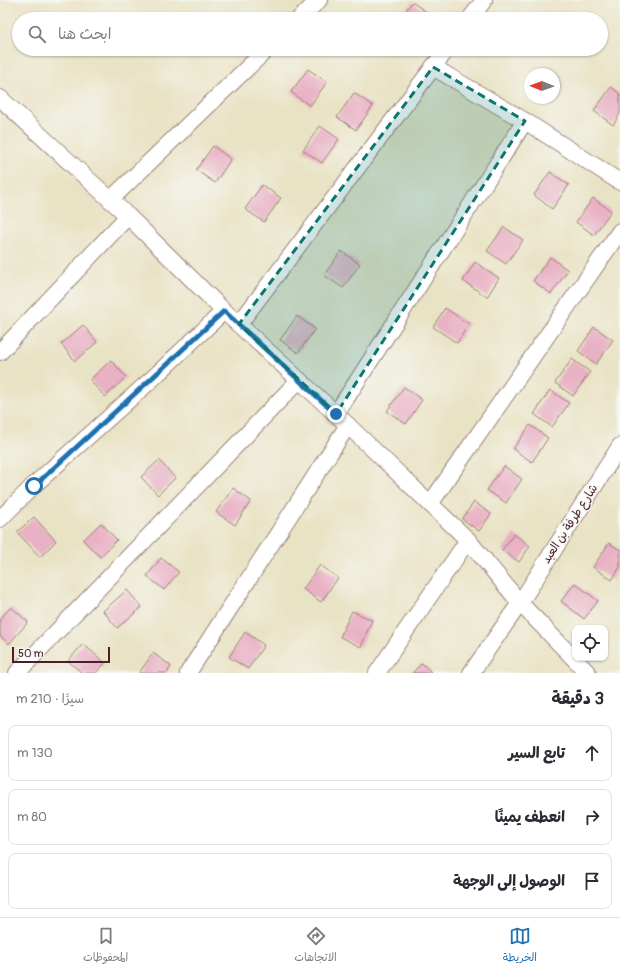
<!DOCTYPE html>
<html lang="ar">
<head>
<meta charset="utf-8">
<style>
  body { margin:0; font-family:Pangolin,"Playpen Sans Arabic",sans-serif; background:#f2f2f3; color:#2b2b33; direction:rtl }
  .controls { position:absolute; right:12px; bottom:12px; display:grid; overflow:hidden; border-radius:8px; box-shadow:0 1px 3px #0004 }
  .controls button { width:36px; height:36px; display:grid; place-items:center; padding:0; border:0; border-bottom:1px solid #e1e1e2; background:#fff; color:#2b2b33; font:20px sans-serif }
  .compass { position:absolute; left:524px; top:68px; width:36px; height:36px; border-radius:50%; background:#fff; box-shadow:0 1px 3px #0004; rotate:271deg }
  .scale { position:absolute; left:12px; bottom:10px; width:98px; box-sizing:border-box; padding-left:4px; border:2px solid #4a1f2b; border-top:0; font-size:11px; line-height:14px; white-space:nowrap; color:#4a1f2b; -webkit-text-stroke:3px #f6f6f2; paint-order:stroke }
  .stop { position:absolute; width:12px; height:12px; margin:-9px; border:3px solid #1f6fb2; border-radius:50%; background:#fff }
  .stop.end { background:#1f6fb2; border-color:#fff; box-shadow:0 1px 4px #0008 }
  .list { margin:0; padding:0; list-style:none }
  h2 { display:flex; justify-content:space-between; align-items:center; height:52px; margin:0; padding:0 16px; font-size:17px }
  h2 small { font-size:13px; font-weight:400; color:#7c7c81 }
  .list li { display:grid; grid-template-columns:26px 1fr auto; gap:12px; align-items:center; box-sizing:border-box; height:56px; margin:0 8px 8px; padding:0 8px; border:1px solid #e1e1e2; border-radius:8px }
  .list b { display:block; font-size:15px; white-space:nowrap }
  .list em { font-size:13px; font-style:normal; color:#7c7c81 }
  .icon { flex:none; width:22px; height:22px; fill:none; stroke:currentColor; stroke-width:2; stroke-linecap:round; stroke-linejoin:round }
  .map { position:relative; flex:none; width:620px; height:673px; overflow:hidden; direction:ltr }
  .search { position:absolute; background:#fff; box-shadow:0 1px 3px #0004; left:12px; right:12px; top:12px; height:44px; display:flex; align-items:center; gap:10px; box-sizing:border-box; padding:0 14px; border-radius:22px; color:#7c7c81; font-size:15px }
  .sheet { height:244px; background:#fff }
  nav { display:flex; justify-content:space-around; align-items:center; box-sizing:border-box; height:56px; border-top:1px solid #e1e1e2; background:#fff; font-size:11px; color:#7c7c81 }
  nav a { display:grid; justify-items:center; gap:2px }
  nav .on { color:#1f6fb2 }
  .map>svg:first-child { display:block }
  .building { fill:#e9b1c4 }
  .lines { fill:none; stroke-linecap:round; stroke-linejoin:round }
  .minor-casing { stroke:#9a8178; stroke-width:18 }
  .minor { stroke:#fff; stroke-width:16 }
  .route { stroke:#1f6fb2; stroke-width:5 }
  .marked { fill:#0f766e; fill-opacity:0.2; stroke:#0f766e; stroke-width:3; stroke-dasharray:8 5; stroke-linejoin:round }
  .labels { text-anchor:middle; dominant-baseline:central; stroke-width:3; stroke-linejoin:round; paint-order:stroke }
  .street-label { font-size:12px; fill:#4a1f2b; stroke:#f6f6f2 }
</style>
</head>
<body>
<div class="map">
<svg width="620" height="673" viewBox="0 0 620 673">
  <rect width="100%" height="100%" fill="#f6f6f2"/>
  <filter id="ink" filterUnits="userSpaceOnUse"><feTurbulence type="fractalNoise" baseFrequency=".025" numOctaves="2"/><feDisplacementMap in="SourceGraphic" scale="8" xChannelSelector="R" yChannelSelector="G"/><feConvolveMatrix kernelMatrix="1 2 1 2 8 2 1 2 1" color-interpolation-filters="sRGB"/></filter>
  <filter id="wash" filterUnits="userSpaceOnUse"><feTurbulence type="fractalNoise" baseFrequency=".012" numOctaves="4" result="noise"/><feDisplacementMap in="SourceGraphic" scale="16" xChannelSelector="R" yChannelSelector="G"/><feGaussianBlur stdDeviation="0.9" result="paint"/><feColorMatrix in="noise" values="0 0 0 0 0 0 0 0 0 0 0 0 0 0 0 0 0 1.4 0 .05"/><feComposite in="paint" operator="in"/></filter>
  <g filter="url(#wash)">
    <rect width="100%" height="100%" fill="#e9e3c5"/>
    <g id="blocks">
      <g class="building">
        <path d="M412,2l19,13 -3,4h-28z"/>
        <path d="M308,69l19,13 -17,24 -19,-14z"/>
        <path d="M611,87l9,7v20l-7,11 -19,-14z"/>
        <path d="M354,93l19,13 -17,24 -19,-13z"/>
        <path d="M320,126l19,13 -17,24 -19,-13z"/>
        <path d="M213,146l18,13 -16,24 -19,-13z"/>
        <path d="M550,172l19,13 -17,24 -18,-14z"/>
        <path d="M262,185l19,13 -17,24 -19,-13z"/>
        <path d="M593,198l18,13 -17,24 -18,-13z"/>
        <path d="M504,227l19,13 -17,24 -19,-13z"/>
        <path d="M341,251l19,13 -17,24 -19,-13z"/>
        <path d="M550,257l18,13 -17,24 -18,-13z"/>
        <path d="M475,262l24,16 -12,19 -24,-16z"/>
        <path d="M445,308l24,16 -12,19 -24,-16z"/>
        <path d="M297,316l18,13 -17,24 -18,-13z"/>
        <path d="M83,325l14,17 -22,19 -14,-17z"/>
        <path d="M594,327l19,13 -17,24 -18,-13z"/>
        <path d="M572,359l18,13 -17,24 -18,-13z"/>
        <path d="M111,360l15,17 -21,20 -15,-17z"/>
        <path d="M404,387l18,13 -16,24 -19,-13z"/>
        <path d="M550,390l19,13 -17,24 -18,-13z"/>
        <path d="M530,425l18,13 -16,24 -19,-13z"/>
        <path d="M159,460l16,18 -17,17 -17,-18z"/>
        <path d="M504,466l18,13 -16,24 -19,-13z"/>
        <path d="M233,488l18,13 -16,24 -19,-13z"/>
        <path d="M474,502l17,12 -12,17 -17,-12z"/>
        <path d="M34,517l22,24 -16,16 -23,-25z"/>
        <path d="M101,523l16,17 -17,17 -17,-17z"/>
        <path d="M514,534l16,12 -11,16 -17,-12z"/>
        <path d="M609,543l11,7v17l-8,13 -19,-13z"/>
        <path d="M161,558l18,14 -15,18 -17,-14z"/>
        <path d="M320,565l18,13 -17,24 -18,-13z"/>
        <path d="M575,583l23,18 -14,18 -23,-18z"/>
        <path d="M127,590l15,17 -25,21 -14,-17z"/>
        <path d="M11,607l17,15 -19,22 -9,-8v-17z"/>
        <path d="M352,611l20,9 -11,27 -21,-10z"/>
        <path d="M245,632l19,13 -16,24 -19,-12z"/>
        <path d="M83,644l22,19 -9,10h-14l-14,-12z"/>
        <path d="M153,653l18,13 -4,7h-28z"/>
        <path d="M422,663l10,10h-20z"/>
      </g>
    </g>
  </g>
  <g filter="url(#ink)">
    <use href="#blocks" fill-opacity="0" stroke="#9a8178" stroke-width="1"/>
    <g class="lines">
      <defs>
        <g id="minor">
          <path d="M299,19l20,-19"/>
          <path d="M470,19l14,-19"/>
          <path d="M433,67l92,54 95,61"/>
          <path d="M0,98l128,118 96,95 112,103 132,126 52,63 68,70"/>
          <path d="M110,200l157,-151"/>
          <path d="M239,324l208,-275"/>
          <path d="M0,352l128,-136"/>
          <path d="M336,414l189,-293"/>
          <path d="M430,504l190,-273"/>
          <path d="M0,519l34,-34 118,-106 72,-68"/>
          <path d="M17,673l282,-293"/>
          <path d="M188,673l160,-248"/>
          <path d="M377,673l91,-133"/>
          <path d="M471,673l49,-70 100,-157"/>
        </g>
      </defs>
      <use href="#minor" class="minor-casing"/>
      <use href="#minor" class="minor"/>
    </g>
  </g>
  <g class="lines" filter="url(#ink)">
    <path class="route" d="M34,486l118,-108 72,-67 112,103"/>
  </g>
  <path class="marked" d="M433,67l92,54 -189,293 -97,-90z"/>
  <g class="labels">
    <g class="street-label">
      <text transform="translate(570 524) rotate(-57)">شارع طرفة بن العبد</text>
    </g>
  </g>
</svg>
<div class="controls">
<button><svg class="icon" aria-label="locate" viewBox="0 0 24 24"><circle cx="12" cy="12" r="6"/><path d="M12 2v4M12 18v4M2 12h4M18 12h4"/></svg></button>
</div>
<svg class="compass" viewBox="-18 -18 36 36"><path d="M0-13l5 13h-10z" fill="#e53935"/><path d="M0 13l5-13h-10z" fill="#7c7c81"/></svg>
<div class="scale">50 m</div>
<div class="stop" style="left:34px;top:486px"></div>
<div class="stop end" style="left:336px;top:414px"></div>
<div class="search"><svg class="icon" aria-label="search" viewBox="0 0 24 24"><circle cx="10" cy="10" r="6"/><path d="M15 15l6 6"/></svg>ابحث هنا</div>
</div>
<section class="sheet">
<h2>3 دقيقة<small>سيرًا · 210 m</small></h2>
<ul class="list">
<li><svg class="icon" aria-label="ahead" viewBox="0 0 24 24"><path d="M12 20V5M6 11l6-6 6 6"/></svg><div><b>تابع السير</b></div><em>130 m</em></li>
<li><svg class="icon" aria-label="right" viewBox="0 0 24 24"><path d="M7 20v-9h11M14 6l5 5-5 5"/></svg><div><b>انعطف يمينًا</b></div><em>80 m</em></li>
<li><svg class="icon" aria-label="arrive" viewBox="0 0 24 24"><path d="M6 21V4h12l-3 4 3 4H6"/></svg><div><b>الوصول إلى الوجهة</b></div></li>
</ul>
</section>
<nav>
<a class="on"><svg class="icon" aria-label="map" viewBox="0 0 24 24"><path d="M3 6l6-2 6 2 6-2v14l-6 2-6-2-6 2zM9 4v14M15 6v14"/></svg>الخريطة</a>
<a><svg class="icon" aria-label="directions" viewBox="0 0 24 24"><path d="M12 3l9 9-9 9-9-9zM9 14v-3h6M13 9l2 2-2 2"/></svg>الاتجاهات</a>
<a><svg class="icon" aria-label="saved" viewBox="0 0 24 24"><path d="M7 4h10v16l-5-4-5 4z"/></svg>المحفوظات</a>
</nav>
</body>
</html>
